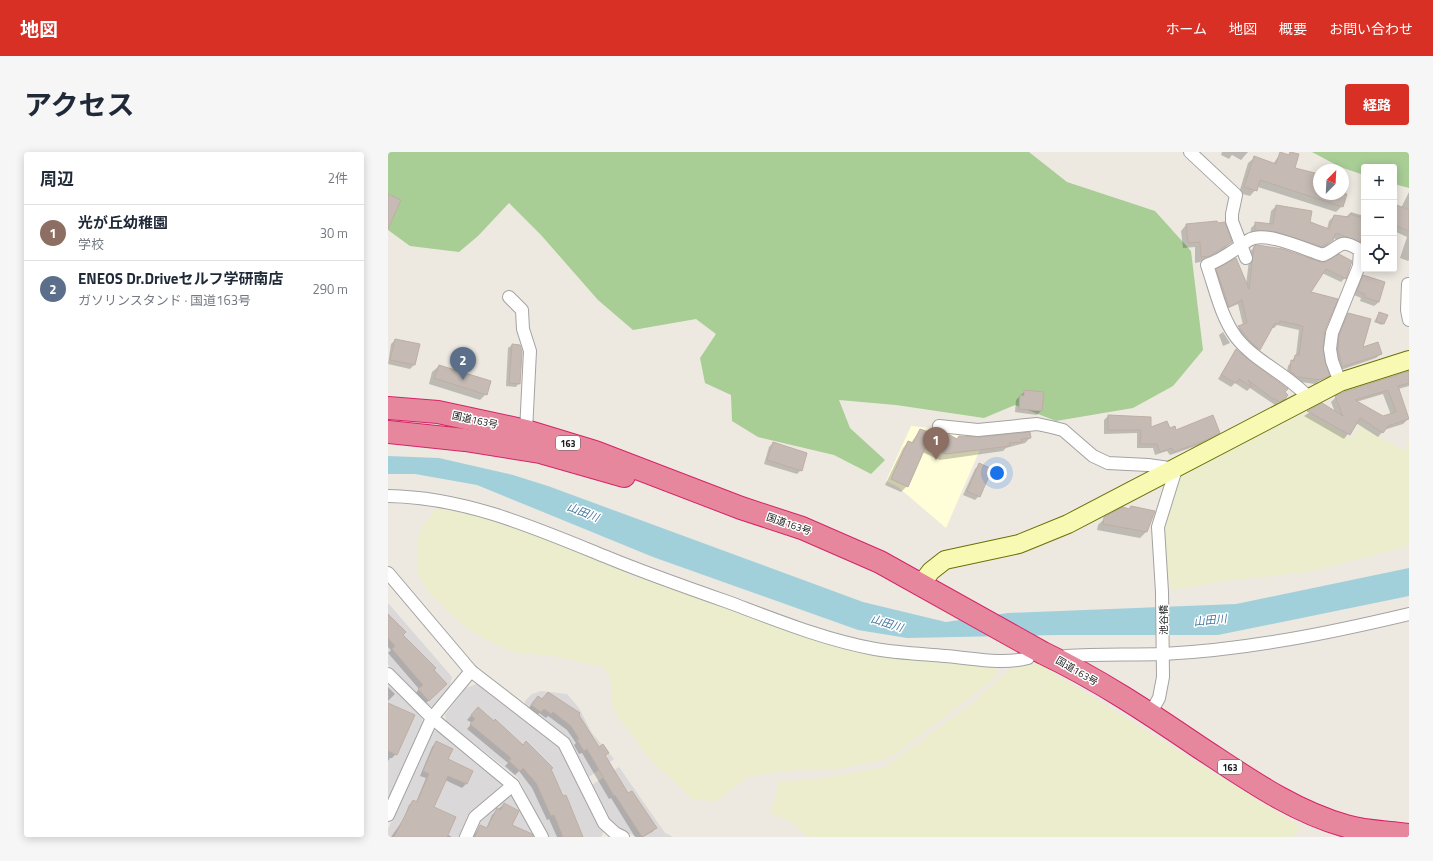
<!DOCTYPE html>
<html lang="ja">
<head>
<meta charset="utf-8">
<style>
  body { margin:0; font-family:"Titillium Web","Noto Sans JP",sans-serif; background:#f6f6f7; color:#1f2937 }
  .controls { position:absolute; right:12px; top:12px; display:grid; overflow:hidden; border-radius:4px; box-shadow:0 2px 10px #0003 }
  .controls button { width:36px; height:36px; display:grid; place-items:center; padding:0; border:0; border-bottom:1px solid #e0e1e3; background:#fff; color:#1f2937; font:20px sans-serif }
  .compass { position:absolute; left:925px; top:12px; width:36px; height:36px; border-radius:50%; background:#fff; box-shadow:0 2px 10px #0003; rotate:24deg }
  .you { position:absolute; left:609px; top:321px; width:14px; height:14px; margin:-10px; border:3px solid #fff; border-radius:50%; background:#1a73e8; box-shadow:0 0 0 6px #1a73e833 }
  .badge { display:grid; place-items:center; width:26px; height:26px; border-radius:50%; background:#d93025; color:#fff; font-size:13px; font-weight:700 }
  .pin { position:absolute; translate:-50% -33px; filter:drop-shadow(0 1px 2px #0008) }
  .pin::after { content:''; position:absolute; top:21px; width:14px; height:12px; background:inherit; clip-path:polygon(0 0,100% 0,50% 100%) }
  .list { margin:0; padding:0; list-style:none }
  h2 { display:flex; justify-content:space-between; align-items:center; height:52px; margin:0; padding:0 16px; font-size:17px }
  h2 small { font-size:13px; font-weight:400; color:#747a83 }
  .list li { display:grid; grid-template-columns:26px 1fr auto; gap:12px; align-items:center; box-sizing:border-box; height:56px; padding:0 16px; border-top:1px solid #e0e1e3 }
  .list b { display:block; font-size:15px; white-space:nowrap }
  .list p { margin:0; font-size:13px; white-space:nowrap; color:#747a83 }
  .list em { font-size:13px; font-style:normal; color:#747a83 }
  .icon { flex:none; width:22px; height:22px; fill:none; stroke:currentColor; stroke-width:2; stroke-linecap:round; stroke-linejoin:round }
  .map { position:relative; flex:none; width:1021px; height:685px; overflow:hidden; border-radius:4px }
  header { display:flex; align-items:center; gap:24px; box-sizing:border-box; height:56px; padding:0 20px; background:#d93025; color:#fff }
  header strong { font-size:19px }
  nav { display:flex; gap:22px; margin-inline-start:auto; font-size:14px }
  .intro { display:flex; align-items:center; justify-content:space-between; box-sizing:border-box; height:96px; padding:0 24px }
  h1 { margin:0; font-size:28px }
  .button { padding:10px 18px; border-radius:4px; background:#d93025; color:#fff; font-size:14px; font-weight:700 }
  main { display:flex; gap:24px; padding:0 24px }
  aside { flex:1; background:#fff; border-radius:4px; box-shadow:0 2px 10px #0003 }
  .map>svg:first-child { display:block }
  .residential { fill:#dad8d9 }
  .education { fill:#fffed8 }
  .farmland { fill:#ebedcc }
  .forest { fill:#a8cd95 }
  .water { fill:#a1d0db }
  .shadow { fill:#0003; fill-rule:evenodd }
  .building { fill:#c5bbb4; stroke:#bfaea3; fill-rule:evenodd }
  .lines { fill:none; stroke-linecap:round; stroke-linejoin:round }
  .street-casing { stroke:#a3a3a3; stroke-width:14 }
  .secondary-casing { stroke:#697104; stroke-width:20 }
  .highway-casing { stroke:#d62367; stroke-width:24 }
  .street { stroke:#fff; stroke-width:12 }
  .secondary { stroke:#f8f9b3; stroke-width:18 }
  .highway { stroke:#e6879d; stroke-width:22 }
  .labels { text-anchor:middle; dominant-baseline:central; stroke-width:3; stroke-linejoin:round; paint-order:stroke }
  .shield { fill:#fff; stroke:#606060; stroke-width:1 }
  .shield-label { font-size:9px; font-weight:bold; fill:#1c1c1c }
  .street-label { font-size:10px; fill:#1c1c1c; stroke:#fff }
  .water-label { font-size:11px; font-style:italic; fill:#4678a2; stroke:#fff }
</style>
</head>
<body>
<header>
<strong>地図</strong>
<nav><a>ホーム</a><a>地図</a><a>概要</a><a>お問い合わせ</a></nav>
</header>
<div class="intro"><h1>アクセス</h1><a class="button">経路</a></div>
<main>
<aside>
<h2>周辺<small>2件</small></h2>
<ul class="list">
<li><span class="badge" style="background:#8d6e63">1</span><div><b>光が丘幼稚園</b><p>学校</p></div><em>30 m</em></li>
<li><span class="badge" style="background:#5c6f8a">2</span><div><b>ENEOS Dr.Driveセルフ学研南店</b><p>ガソリンスタンド · 国道163号</p></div><em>290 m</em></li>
</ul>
</aside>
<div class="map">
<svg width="1021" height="685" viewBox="0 0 1021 685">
  <rect width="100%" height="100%" fill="#ede9e1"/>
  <g class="residential">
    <path d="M0,451l64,74 -3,12 -14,17 -7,1 -40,-42z"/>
    <path d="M0,531l33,33 2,7 -35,77z"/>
    <path d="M91,531l81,64 40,81 4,3 -3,6h-53l-30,-59 -72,-57 -1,-6 21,-27z"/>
    <path d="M153,539l26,3 12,14 13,25 22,26 -25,18 -20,-37 -44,-36v-3l7,-7z"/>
    <path d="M49,578l65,51 -1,5 -32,29 -10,22h-71v-8l44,-97z"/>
    <path d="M231,615l46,66 8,4h-36l-16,-7 -11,-10 -18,-35z"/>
    <path d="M121,644h5l21,41h-63l8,-17z"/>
  </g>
  <path class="education" d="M523,274l72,7 2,5 -39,90 -48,-41 -12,-6z"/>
  <g class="farmland">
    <path d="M916,261l48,26 8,-13 45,25 4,-10v105l-101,26 -83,9 -54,9 -11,-56 21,-61z"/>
    <path d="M50,355l41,7 63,22 72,30 22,13 6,-1 11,2 134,49 210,35 -1,13 -100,77 -13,6 -45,9h-43l-5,3 -7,-1 -38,6 -2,4 -28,20 -21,-1 -45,-42 -32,-43 -4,-9 -3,-29 -2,-5 -7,-6 -47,-10 -35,-3 -16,-5 -34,-18 -40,-37 -11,-19 -1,-32 5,-15z"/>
    <path d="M636,509l12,1 265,165 -5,7 -5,3h-483l-17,-16 -21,-8 7,-21v-10l41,-3 67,-12 85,-62 45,-40z"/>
  </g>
  <g class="forest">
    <path d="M0,0h641l38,30 88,29 36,40 12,99 -30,36 -40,22 -77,13 -41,-16 -31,13 -88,-13 -57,-5 11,28 35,32 -14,14 -37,-19 -76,-18 -26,-16 -1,-26 -26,-12 -5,-25 16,-24 -20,-15 -63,11 -35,-30 -57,-65 -32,-32 -31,33 -19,16 -49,-6 -22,-16z"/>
    <path d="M924,0h97v36l-15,-4v-17h-30v8l-24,-8z"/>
  </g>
  <path class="water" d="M0,304l51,2 74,17 35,11 315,116 83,20 62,-9 228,-9 173,-36v28l-191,39h-159l-152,3 -49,-8 -205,-73 -176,-72 -62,-11h-27z"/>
  <g class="shadow">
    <path d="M834,0h26l-7,8 -9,-5 -3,4 -8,-4z"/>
    <path d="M902,1l4,15 25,7v19h24v-18l5,2 -2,8 2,1 -6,19 -6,6 -78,-25 -8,9 -11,-3 9,-30 6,-5 19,6 7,-10 7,2z"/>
    <path d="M1021,40v68l-1,1 -8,-3 7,-21 -13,-6v-26l7,3z"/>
    <path d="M888,54l51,23 2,-8 5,-5 12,1 5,-5 13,4v33l-31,-11 -6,7 -10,6 -67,-16 1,-7 5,-5 13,1 2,-13z"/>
    <path d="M798,73l45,17 -6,6 -25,14 -5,1v-16l-12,1 -2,-17z"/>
    <path d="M866,95l66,16 25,15 -4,4 -19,-9 -12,19 14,38 -2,18 2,15 4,12 -13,9 -22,-3 -7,-5 2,-10 8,-11 3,-25 -22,-5 -3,3h-2l-17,25 -21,-22 9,-6 -5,-21 -14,6 -11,-36 4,-4 29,15 4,-33z"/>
    <path d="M976,124l15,26 -5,4 -14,-5 1,-3 -7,-3 5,-14z"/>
    <path d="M991,161l5,10 -2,2 -8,-3z"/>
    <path d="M961,162l13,34 19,6 -5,4 -38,13 -4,-17 2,-14 8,-22z"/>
    <path d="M835,180l7,11 -7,3 -4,-11z"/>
    <path d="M7,188l19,25 -4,4 -22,-5 3,-20z"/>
    <path d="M124,193l8,1 -1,37 -3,4 -10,-1 2,-38z"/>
    <path d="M848,198l48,42 -1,7 -8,6 -25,-17 -3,3 -12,-8 -4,4 -13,-8z"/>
    <path d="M51,214l47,28 -6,6 -51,-16 3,-12z"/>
    <path d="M1021,220v14l-11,3 10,30 -5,5 -19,6 -6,7 -22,-14 -12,16 -40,-23 18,-12 13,8 -4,-10 5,-5zM995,242l8,21 -8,3 -27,-16z"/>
    <path d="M637,239l16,20 -4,4 -22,-3 1,-12z"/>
    <path d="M720,264l42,13h19l7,3h43l-20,13 -29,10 -3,-4 -12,4 -2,-7h-16v-15l-33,1v-14z"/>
    <path d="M532,278l20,7 17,3 73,-2 -5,5 -19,5 -3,3 -63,9 -18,-8 -15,34 -6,6 -16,-7 18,-37 5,-6 3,1z"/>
    <path d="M385,291l28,27 -4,4 -33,-10 5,-17z"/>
    <path d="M591,313v31l-4,4 -12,-5 12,-26z"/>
    <path d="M743,355l15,25 -6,6 -43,-8 1,-5 7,-7 23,-8z"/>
    <path d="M0,463l13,20 45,49 -21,20 -10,-10 4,-5 -31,-36 3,-3 -3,-3z"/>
    <path d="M0,535l7,7 -7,7z"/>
    <path d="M154,548l36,15 21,33 8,5 -2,3 23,38 28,34 -4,4 -9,5h-8l-24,-39 -2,1 -27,-46 -3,1 -5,-9 2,-2 -9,-13 -19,-14 -2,2 -7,-5 -2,3 -9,-7 6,-8z"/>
    <path d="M0,552l8,50 -4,4h-2l-2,3z"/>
    <path d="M86,560l76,57 32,68h-25l-8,-18 -2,1 -15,-32 -13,-17 -4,4 -10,-9 3,-3 -41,-34 5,-6 -5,-3z"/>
    <path d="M48,590l11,18 25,11 -6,13 -4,4 -17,-8 -13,28 15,26 5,3h-61l12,-17 6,-15 5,-4 2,1 10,-24 -6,-2 12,-29zM22,653h2l-10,19z"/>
    <path d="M116,652l7,22 19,11h-57l7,-11 6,3 6,-14z"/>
  </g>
  <g class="building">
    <path d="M892,0l9,3 1,-3 9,2 -4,14 24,6v20h28l-4,13 -83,-27 -3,11 -13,-4 10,-31 22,8z"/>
    <path d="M0,42l13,6 -13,29z"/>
    <path d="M1006,52l15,6v21l-15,-6z"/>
    <path d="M888,53l36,6 -2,11 19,7 5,-14 15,2 1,-3 14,5v12l-4,11 -24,-9 -3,7 -11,7 -45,-15 -22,-2v-8l18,2z"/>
    <path d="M829,69l1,2 7,-1 7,20 -22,14 -9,1 -1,-15 -12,1 -2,-19z"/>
    <path d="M869,93l26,4 38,13h5l13,-8 13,7 -6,18 -20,-10 -15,23 27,7 -13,31 -2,18 2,14 5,14 -10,4 -22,-3 -8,-6 1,-11 3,1 1,-6h4l4,-29 -23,-5 -1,3 -4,-1 -15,27 -11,-10 -11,-14 9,-3 -5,-23 -13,7 -13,-38 20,-11 13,31 5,-43z"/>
    <path d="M975,123l22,7 -6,20 -15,-5 1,-3 -8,-3z"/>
    <path d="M991,160l9,3 -4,9 -8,-3z"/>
    <path d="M960,161l23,6 -8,28 15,-5 4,12 -40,13 -4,-18 1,-14z"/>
    <path d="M7,187l25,5 -5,21 -25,-5z"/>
    <path d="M124,192l8,1 2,7 -2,32 -11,-1z"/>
    <path d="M848,197l12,10 40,30 -3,3 3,3 -3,4 -6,3 -5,-4 -1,1 -25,-19 4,7 -13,-8 -3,4 -15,-8z"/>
    <path d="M51,213l52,16 -4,14 -53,-17z"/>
    <path d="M1021,219v12l-11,3 11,33 -21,7 -5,7 -23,-15 -10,17 -43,-24 15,-8 21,13 -8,-20 9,-4zM1000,238l8,22 -13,4 -28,-16z"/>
    <path d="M636,238l20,2 -2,19 -23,-2 1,-14 4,1z"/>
    <path d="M720,263l43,2v10l16,-6 3,7 5,-2 1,4 37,-15 7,18 -16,8 -30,11 -2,-4 -12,4 -3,-8h-17l1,-14h-33z"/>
    <path d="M532,277l20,7 1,-2h7l9,5 2,-3 20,1 51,-5 1,6 -10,1 1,3 -13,1 1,3 -64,8 -20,-8 -18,41 -17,-8 17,-38 5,2z"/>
    <path d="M385,290l34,11 -5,18 -35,-11z"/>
    <path d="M591,311l13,6 -12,28 -13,-6z"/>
    <path d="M743,354l24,5 -8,21 -44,-8 1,-7 19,-10 6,2z"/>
    <path d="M0,462l18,18 -3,3 33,33 -2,2 13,14 -18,17 -11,-12 5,-4 -31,-36 3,-3 -7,-8z"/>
    <path d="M160,540l32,21 -1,2 20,32 4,-3 6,9 -4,2 23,38 4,-2 25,37 -15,9 -27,-42 -1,1 -27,-47 -3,2 -7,-11 2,-1 -8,-13 -18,-14 -2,2 -7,-5 -3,3 -10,-7 7,-9 4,3z"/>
    <path d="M0,551l27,12 -18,40 -9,-4z"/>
    <path d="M90,555l16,14 1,-2 28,26 3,-4 27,27 -2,1 12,27 3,-1 17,42h-20l-9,-22 -3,1 -15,-33 -13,-15 -3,3 -11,-10 2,-3 -41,-34 5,-5 -4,-4z"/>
    <path d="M48,589l17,8 -5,10 25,12 -6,13 -19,-8 -14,31 22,10 -9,20h-53l19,-37 4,2 12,-28 -6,-3z"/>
    <path d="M116,651l15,8 -7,14 20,9 1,3h-58l5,-12 7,3 10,-20 4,2z"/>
  </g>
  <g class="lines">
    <defs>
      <g id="street">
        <path d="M802,0l46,43 -4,19v7l14,37"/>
        <path d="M1020,132l-1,26 2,10"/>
        <path d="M121,145l13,13 1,19 7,22 -4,80"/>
        <path d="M921,246c-20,-23 -55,-37 -73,-61 -15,-20 -21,-49 -29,-72 17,-6 28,-16 42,-25 16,-10 57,10 74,15 19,-8 15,-18 37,-5l-1,16 -27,67 -2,16 2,12 8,21"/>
        <path d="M551,274l39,4 59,-6 14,3 12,3 30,26 15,7 40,2 28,4 -18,58 4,65 1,85 -4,21 -9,16"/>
        <path d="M0,344c78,1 150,33 221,62 39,16 79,30 119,44 48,18 97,38 147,47 23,4 47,5 70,7 27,2 57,9 83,2"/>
        <path d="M0,421l83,98 93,72 40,80 11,10 8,4"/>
        <path d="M678,504c32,-2 65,-1 97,-2 83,-4 166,-21 246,-40"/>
        <path d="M0,522l44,44 81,67 29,52"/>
        <path d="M0,663l44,-97 39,-47"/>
        <path d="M78,685l9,-20 38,-32"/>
      </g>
      <path id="secondary" d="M533,432l10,-13 14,-11 74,-16 49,-20 272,-142 69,-22"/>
      <g id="highway">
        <path d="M0,256l50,4 88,19 69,21 146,56 61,20 78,34 163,91c55,26 106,60 156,94 46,30 93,64 147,79 20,6 43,6 63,9"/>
        <path d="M0,280l77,8 75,12 84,24"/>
      </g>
    </defs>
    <use href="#street" class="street-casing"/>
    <use href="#secondary" class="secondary-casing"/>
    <use href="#highway" class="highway-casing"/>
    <use href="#street" class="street"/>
    <use href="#secondary" class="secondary"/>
    <use href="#highway" class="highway"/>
  </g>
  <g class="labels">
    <g class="shield">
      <rect x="168" y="284" width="24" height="14" rx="3"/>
      <rect x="830" y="608" width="24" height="14" rx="3"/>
    </g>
    <g class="shield-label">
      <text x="180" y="291">163</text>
      <text x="842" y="615">163</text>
    </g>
    <g class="street-label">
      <text transform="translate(87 268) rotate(12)">国道163号</text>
      <text transform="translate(401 372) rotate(19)">国道163号</text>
      <text transform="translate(775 468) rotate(-90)">池谷橋</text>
      <text transform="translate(689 519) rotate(30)">国道163号</text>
    </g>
    <g class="water-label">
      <text transform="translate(195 360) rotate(21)">山田川</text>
      <text transform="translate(822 468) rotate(-6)">山田川</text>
      <text transform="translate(499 471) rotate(17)">山田川</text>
    </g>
  </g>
</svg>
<div class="controls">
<button>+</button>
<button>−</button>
<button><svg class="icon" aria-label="locate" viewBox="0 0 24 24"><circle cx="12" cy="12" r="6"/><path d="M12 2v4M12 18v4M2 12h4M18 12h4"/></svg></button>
</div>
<svg class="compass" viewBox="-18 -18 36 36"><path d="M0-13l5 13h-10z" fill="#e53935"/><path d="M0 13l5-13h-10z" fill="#747a83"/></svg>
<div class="you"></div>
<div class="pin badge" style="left:548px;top:308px;background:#8d6e63">1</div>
<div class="pin badge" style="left:75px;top:228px;background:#5c6f8a">2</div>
</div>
</main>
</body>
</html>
